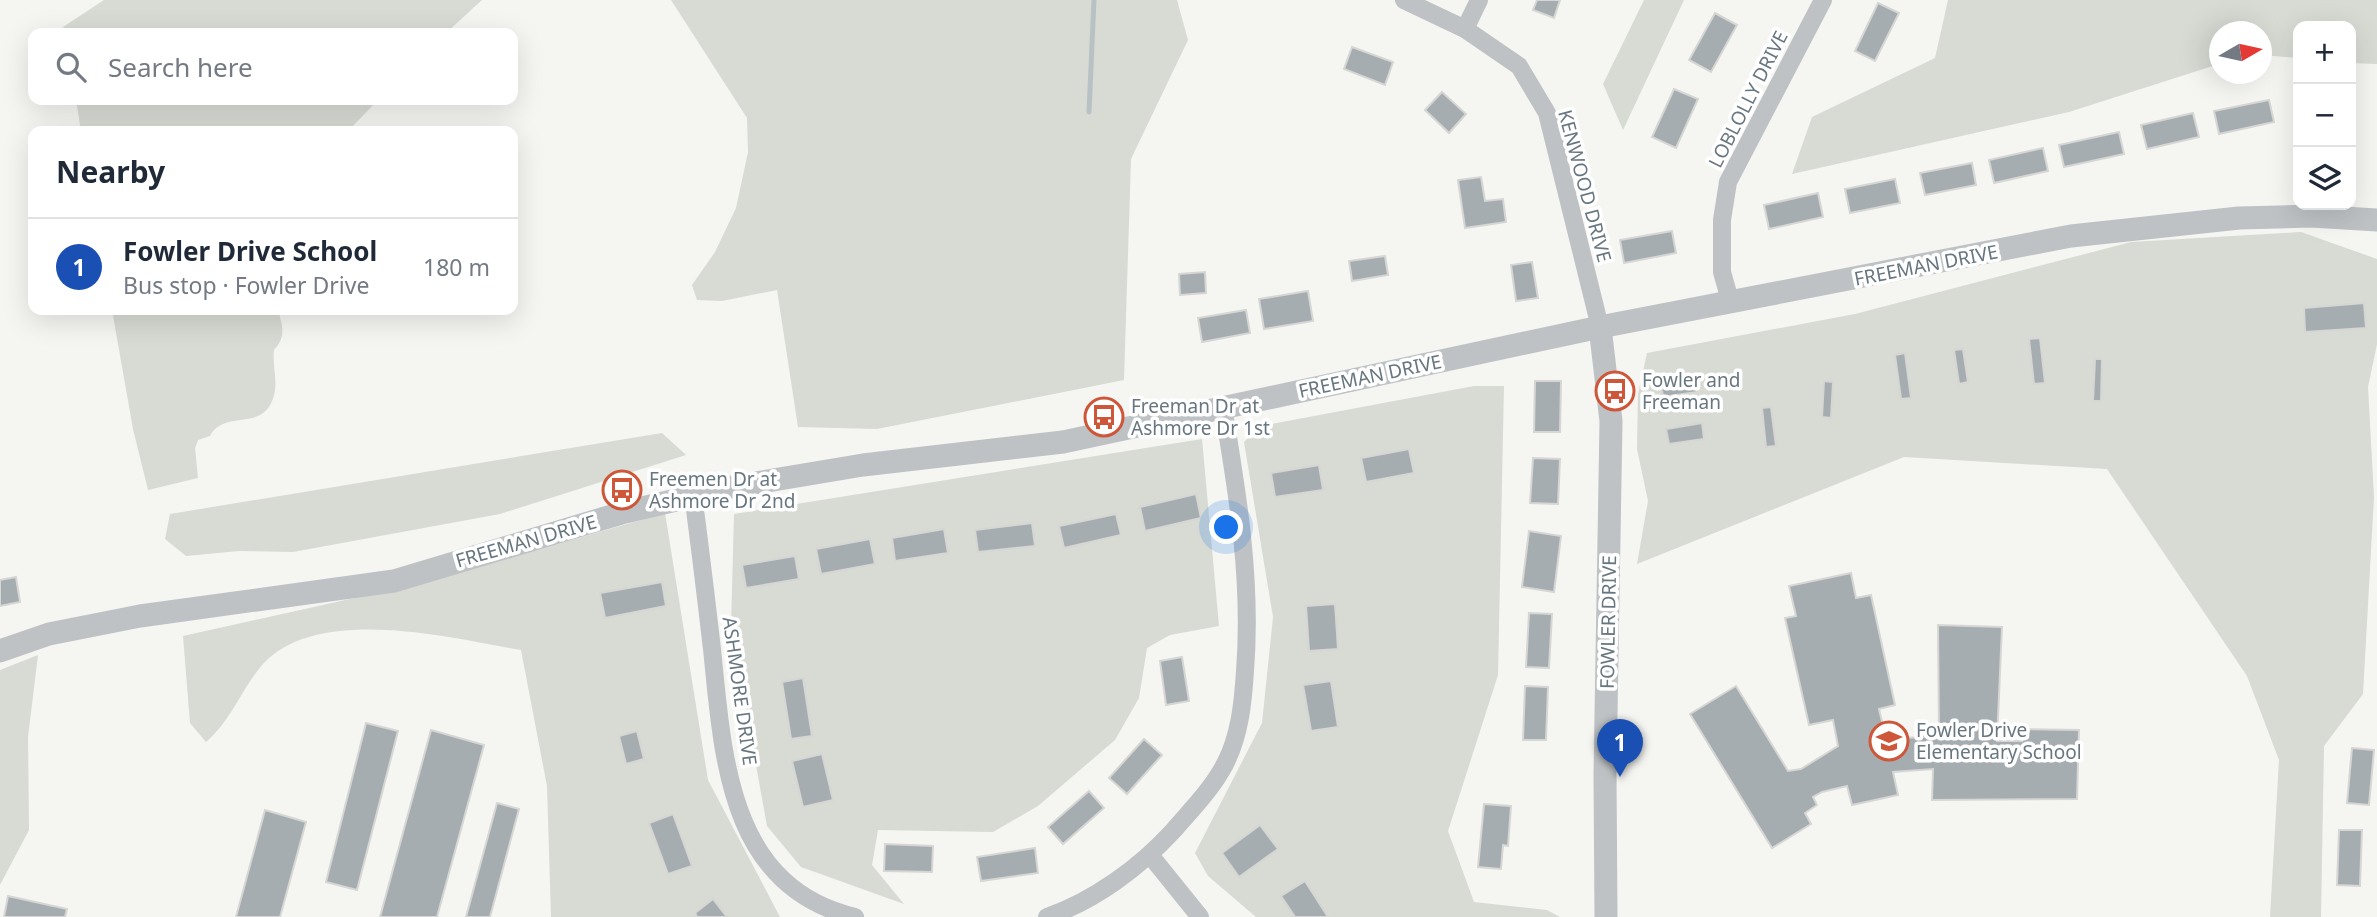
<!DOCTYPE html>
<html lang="en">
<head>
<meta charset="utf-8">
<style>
  body { margin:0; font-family:"Noto Sans",sans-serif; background:#f2f2f3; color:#1f2937 }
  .controls { position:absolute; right:21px; top:21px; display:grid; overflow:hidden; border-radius:14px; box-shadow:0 7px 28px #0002 }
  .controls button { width:63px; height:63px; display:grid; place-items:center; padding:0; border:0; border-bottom:2px solid #e0e1e3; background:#fff; color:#1f2937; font:35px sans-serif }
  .compass { position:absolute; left:2209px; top:21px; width:63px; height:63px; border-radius:50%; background:#fff; box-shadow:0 7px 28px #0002; rotate:81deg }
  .you { position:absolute; left:1227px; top:528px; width:24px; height:24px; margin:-18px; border:5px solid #fff; border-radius:50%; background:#1a73e8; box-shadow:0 0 0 10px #1a73e833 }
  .badge { display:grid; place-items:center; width:46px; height:46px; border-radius:50%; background:#7c3aed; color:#fff; font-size:23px; font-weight:700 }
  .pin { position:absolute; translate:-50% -58px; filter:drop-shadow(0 2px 4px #0008) }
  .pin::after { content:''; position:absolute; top:37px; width:24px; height:21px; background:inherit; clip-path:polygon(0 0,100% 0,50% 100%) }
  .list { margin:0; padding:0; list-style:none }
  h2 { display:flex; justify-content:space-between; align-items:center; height:91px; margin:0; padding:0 28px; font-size:30px }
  h2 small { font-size:23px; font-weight:400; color:#747a83 }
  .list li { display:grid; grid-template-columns:46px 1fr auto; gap:21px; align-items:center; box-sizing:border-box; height:98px; padding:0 28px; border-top:2px solid #e0e1e3 }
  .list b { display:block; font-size:26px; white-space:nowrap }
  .list p { margin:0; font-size:23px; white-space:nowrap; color:#747a83 }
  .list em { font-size:23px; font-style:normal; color:#747a83 }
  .icon { flex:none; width:38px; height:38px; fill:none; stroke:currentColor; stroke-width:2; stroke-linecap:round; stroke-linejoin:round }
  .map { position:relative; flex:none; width:2377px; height:917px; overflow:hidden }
  .search { position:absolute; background:#fff; box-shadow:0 7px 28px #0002; left:28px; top:28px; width:490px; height:77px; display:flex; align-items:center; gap:18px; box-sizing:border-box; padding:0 24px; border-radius:14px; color:#747a83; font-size:26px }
  .panel { position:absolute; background:#fff; box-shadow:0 7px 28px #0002; left:28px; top:126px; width:490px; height:189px; border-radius:14px }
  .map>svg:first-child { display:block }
  .green { fill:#d7dbd3 }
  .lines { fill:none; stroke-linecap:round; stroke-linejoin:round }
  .stream { stroke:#b8c2c5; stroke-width:5 }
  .building { fill:#a6adb1; stroke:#d6d6d4; stroke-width:2 }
  .minor { stroke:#bec2c5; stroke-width:18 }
  .tertiary { stroke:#bec2c5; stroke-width:23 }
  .labels { text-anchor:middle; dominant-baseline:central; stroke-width:7; stroke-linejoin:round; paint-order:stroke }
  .street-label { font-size:19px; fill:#67767f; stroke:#fff }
  .poi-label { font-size:19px; fill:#67767f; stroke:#fff; text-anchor:start }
</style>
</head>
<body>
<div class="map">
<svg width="2377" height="917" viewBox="0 0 2377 917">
  <rect width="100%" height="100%" fill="#f5f5f2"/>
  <g class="green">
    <path d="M104,0h378l-36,33h-382l-1,-6z"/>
    <path d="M671,0h506l11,40 -57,119 -7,221 -247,49 -79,-2 -21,-137 -55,11 -25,-1 -5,-15 23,-33 21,-44 12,-56 -1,-34z"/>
    <path d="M1644,0h40l-61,130 -20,-46z"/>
    <path d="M1948,0h429v64l-26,-1v-37h-53v32l-36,-3v-23h-42l-1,32 -150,48 -277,62 20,-57 123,-59z"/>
    <path d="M76,100h302l-30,31h-267z"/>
    <path d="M2301,232l76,27v85l-9,43 6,110 -11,197 -39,52 -3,171h-51l9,-157 -32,-84 -140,-207 -203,-12 -267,107 11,-63 -11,-52 1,-55 9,-41 208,-39 276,-72z"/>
    <path d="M112,310h166c5,17 8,27 -4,40 -2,16 4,30 0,45 -10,39 -49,13 -64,41l-12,4 -3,8 3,30 -50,12 -15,-61z"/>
    <path d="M1474,386h30l-6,289 -50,156 26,71 73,8 13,7h-304l-48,-41 -13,-23 67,-130 11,-106 -29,-175 16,-16z"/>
    <path d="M662,433l24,22 -186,59 -207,38 -54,-1 -53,5 -21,-17 5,-25z"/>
    <path d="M1202,439l17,187 -49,9 -23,13 -8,50 -24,42 -77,66 -45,26 -115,-2 -6,35 32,39 -103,-37 -34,-41 -36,-199 3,-113z"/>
    <path d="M665,513l43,267 72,137h-229l-4,-131 -26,-136c-71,-12 -202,-46 -258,14 -22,25 -30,54 -57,78l-16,-19 -7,-87 248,-55z"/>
    <path d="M38,655l-10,82 1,93 -29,55v-215z"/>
  </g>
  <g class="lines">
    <path class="stream" d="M1089,112l5,-112"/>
  </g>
  <g class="building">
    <path d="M1537,0h23l-6,18 -21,-8z"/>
    <path d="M1878,3l21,10 -24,48 -20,-10z"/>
    <path d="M1715,13l22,12 -26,47 -22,-12z"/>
    <path d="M1352,47l41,15 -8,23 -41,-16z"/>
    <path d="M1674,89l24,10 -22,49 -24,-11z"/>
    <path d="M1442,92l24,22 -17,19 -24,-23z"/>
    <path d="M2269,100l5,22 -55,12 -5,-23z"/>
    <path d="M2193,113l6,24 -52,12 -6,-24z"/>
    <path d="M2119,132l5,22 -60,13 -5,-22z"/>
    <path d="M2043,148l5,23 -54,12 -5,-23z"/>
    <path d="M1972,163l4,22 -51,10 -5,-22z"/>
    <path d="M1481,177l4,24 18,-2 3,23 -41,6 -7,-48z"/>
    <path d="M1895,179l5,24 -50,10 -5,-24z"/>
    <path d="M1818,193l5,24 -54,12 -5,-24z"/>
    <path d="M1672,231l4,22 -52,10 -4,-23z"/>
    <path d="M1385,256l3,19 -36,6 -3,-20z"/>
    <path d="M1532,262l6,36 -22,3 -5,-36z"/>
    <path d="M1205,272l1,21 -26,2 -1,-21z"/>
    <path d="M1308,291l5,30 -49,8 -5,-30z"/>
    <path d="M2364,303l2,25 -61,4 -1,-24z"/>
    <path d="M1246,310l4,23 -48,9 -4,-24z"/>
    <path d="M2040,338l5,45 -11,1 -5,-45z"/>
    <path d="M1963,349l5,33 -9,2 -5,-34z"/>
    <path d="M1905,353l6,45 -10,1 -6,-44z"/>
    <path d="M2095,359h7l-1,42h-8z"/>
    <path d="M1695,380l2,12 -34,5 -2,-12z"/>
    <path d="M1535,381h26l-1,51h-26z"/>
    <path d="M1824,381l9,1 -2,36 -9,-1z"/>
    <path d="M1771,407l5,39 -10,1 -4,-39z"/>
    <path d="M1702,423l2,16 -35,5 -3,-15z"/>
    <path d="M1409,449l5,24 -48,9 -5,-24z"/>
    <path d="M1533,458l27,1 -2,45 -28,-1z"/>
    <path d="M1319,465l4,25 -48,7 -4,-24z"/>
    <path d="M1196,494l5,24 -56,13 -5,-24z"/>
    <path d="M1116,514l5,21 -57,13 -5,-22z"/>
    <path d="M1032,523l3,23 -57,6 -3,-22z"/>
    <path d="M944,529l4,24 -53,8 -3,-23z"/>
    <path d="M1529,531l32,5 -7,56 -32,-5z"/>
    <path d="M870,539l5,25 -54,10 -5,-25z"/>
    <path d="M795,556l4,23 -53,9 -4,-23z"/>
    <path d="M1851,573l5,25 15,-3 24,110 -16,4 7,30 53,-3 -1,-111 64,2 -5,114h25v-12l57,1 -2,69 -145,1 1,-31 -40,3 5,23 -46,10 -5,-19 -25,6 -9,5 4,8 -12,8 6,11 -39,24 -82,-134 46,-28 52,85 13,-2 37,-23 -5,-26 -24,5 -24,-107 11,-2 -7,-30z"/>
    <path d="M16,577l4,25 -20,4v-26z"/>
    <path d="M662,582l4,24 -61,12 -5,-25z"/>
    <path d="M1335,604l3,45 -29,2 -3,-45z"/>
    <path d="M1529,613l23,1 -3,54 -23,-1z"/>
    <path d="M1182,657l7,44 -23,4 -6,-44z"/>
    <path d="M803,678l9,58 -21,3 -9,-57z"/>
    <path d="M1331,681l7,46 -27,4 -8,-46z"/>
    <path d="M1525,686l23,1 -2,53h-23z"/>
    <path d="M366,723l32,8 -41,159 -31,-8z"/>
    <path d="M431,730l53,15 -47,172h-57z"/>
    <path d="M637,731l7,28 -18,5 -7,-28z"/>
    <path d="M1144,739l18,16 -35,39 -18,-16z"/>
    <path d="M2352,748l22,2 -5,55 -22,-2z"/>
    <path d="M822,754l11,46 -30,7 -11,-46z"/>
    <path d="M1089,791l15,17 -41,36 -15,-17z"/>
    <path d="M497,803l22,6 -29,108h-24z"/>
    <path d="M1484,804l27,2 -3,40 -5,-1 -2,24 -23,-2z"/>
    <path d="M265,810l41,12 -26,95h-44z"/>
    <path d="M673,814l19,52 -24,8 -19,-51z"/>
    <path d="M1260,825l18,24 -39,28 -17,-24z"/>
    <path d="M2339,830h23l-2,56 -23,-1z"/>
    <path d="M885,844l48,2 -1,26 -48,-1z"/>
    <path d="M1035,848l3,25 -57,8 -4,-24z"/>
    <path d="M1305,881l23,36h-33l-14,-21z"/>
    <path d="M8,896l59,13 -2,8h-61z"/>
    <path d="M713,899l14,18h-30l-2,-4z"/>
  </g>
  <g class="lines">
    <g class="minor">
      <path d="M1404,0l61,29 54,37 28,47 53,214"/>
      <path d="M1465,29l14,-29"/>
      <path d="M1731,304l-9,-32v-52l6,-38 95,-182"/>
      <path d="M693,495c7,51 13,103 19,154 11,107 16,238 143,268"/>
      <path d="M1150,855l50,62"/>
      <path d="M1047,917c47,-16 93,-50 126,-86 18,-21 39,-42 52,-67 15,-29 18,-62 20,-93 7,-90 -7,-175 -22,-264"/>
    </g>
    <g class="tertiary">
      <path d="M1600,327l11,94 -6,353 1,143"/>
      <path d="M0,651l49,-17 91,-18 254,-35 231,-69 107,-25 131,-22 200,-23 537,-115 471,-91 168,-18 72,-2 66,4"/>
    </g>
  </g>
  <defs>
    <symbol id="bus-ring" viewBox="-11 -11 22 22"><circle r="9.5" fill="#fff" stroke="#ce5639" stroke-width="1.5"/><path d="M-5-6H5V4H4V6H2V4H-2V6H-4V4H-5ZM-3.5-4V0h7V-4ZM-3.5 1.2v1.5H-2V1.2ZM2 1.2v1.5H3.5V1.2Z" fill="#ce5639"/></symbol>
    <symbol id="school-ring" viewBox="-11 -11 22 22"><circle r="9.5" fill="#fff" stroke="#ce5639" stroke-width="1.5"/><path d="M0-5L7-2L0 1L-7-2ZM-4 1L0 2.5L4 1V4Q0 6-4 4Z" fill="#ce5639"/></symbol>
  </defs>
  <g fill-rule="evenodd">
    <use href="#bus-ring" x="1593" y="369" width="44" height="44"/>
    <use href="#bus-ring" x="1082" y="395" width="44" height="44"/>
    <use href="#bus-ring" x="600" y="468" width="44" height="44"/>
    <use href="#school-ring" x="1867" y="719" width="44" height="44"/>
  </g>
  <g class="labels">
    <g class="street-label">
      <text transform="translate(1748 99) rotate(-63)">LOBLOLLY DRIVE</text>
      <text transform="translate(1585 186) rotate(75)">KENWOOD DRIVE</text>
      <text transform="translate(1926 265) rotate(-11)">FREEMAN DRIVE</text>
      <text transform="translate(1370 376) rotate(-12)">FREEMAN DRIVE</text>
      <text transform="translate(526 541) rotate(-16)">FREEMAN DRIVE</text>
      <text transform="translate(1608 622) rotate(-89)">FOWLER DRIVE</text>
      <text transform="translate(740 691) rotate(82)">ASHMORE DRIVE</text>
    </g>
    <g class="poi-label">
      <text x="1642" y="380">Fowler and<tspan x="1642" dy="22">Freeman</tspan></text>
      <text x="1131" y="406">Freeman Dr at<tspan x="1131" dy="22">Ashmore Dr 1st</tspan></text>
      <text x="649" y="479">Freemen Dr at<tspan x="649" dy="22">Ashmore Dr 2nd</tspan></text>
      <text x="1916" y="730">Fowler Drive<tspan x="1916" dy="22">Elementary School</tspan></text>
    </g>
  </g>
</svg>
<div class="controls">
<button>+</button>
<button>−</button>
<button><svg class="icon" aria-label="layers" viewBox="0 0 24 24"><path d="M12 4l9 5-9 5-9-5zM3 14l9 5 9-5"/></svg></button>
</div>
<svg class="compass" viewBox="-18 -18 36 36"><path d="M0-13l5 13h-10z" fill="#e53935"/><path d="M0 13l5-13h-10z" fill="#747a83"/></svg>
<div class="you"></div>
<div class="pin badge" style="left:1620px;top:777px;background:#1a4fb4">1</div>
<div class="search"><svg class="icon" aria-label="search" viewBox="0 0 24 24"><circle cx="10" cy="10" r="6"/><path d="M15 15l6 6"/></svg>Search here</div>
<section class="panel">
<h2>Nearby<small></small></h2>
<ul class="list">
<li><span class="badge" style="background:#1a4fb4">1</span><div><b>Fowler Drive School</b><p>Bus stop · Fowler Drive</p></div><em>180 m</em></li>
</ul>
</section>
</div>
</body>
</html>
